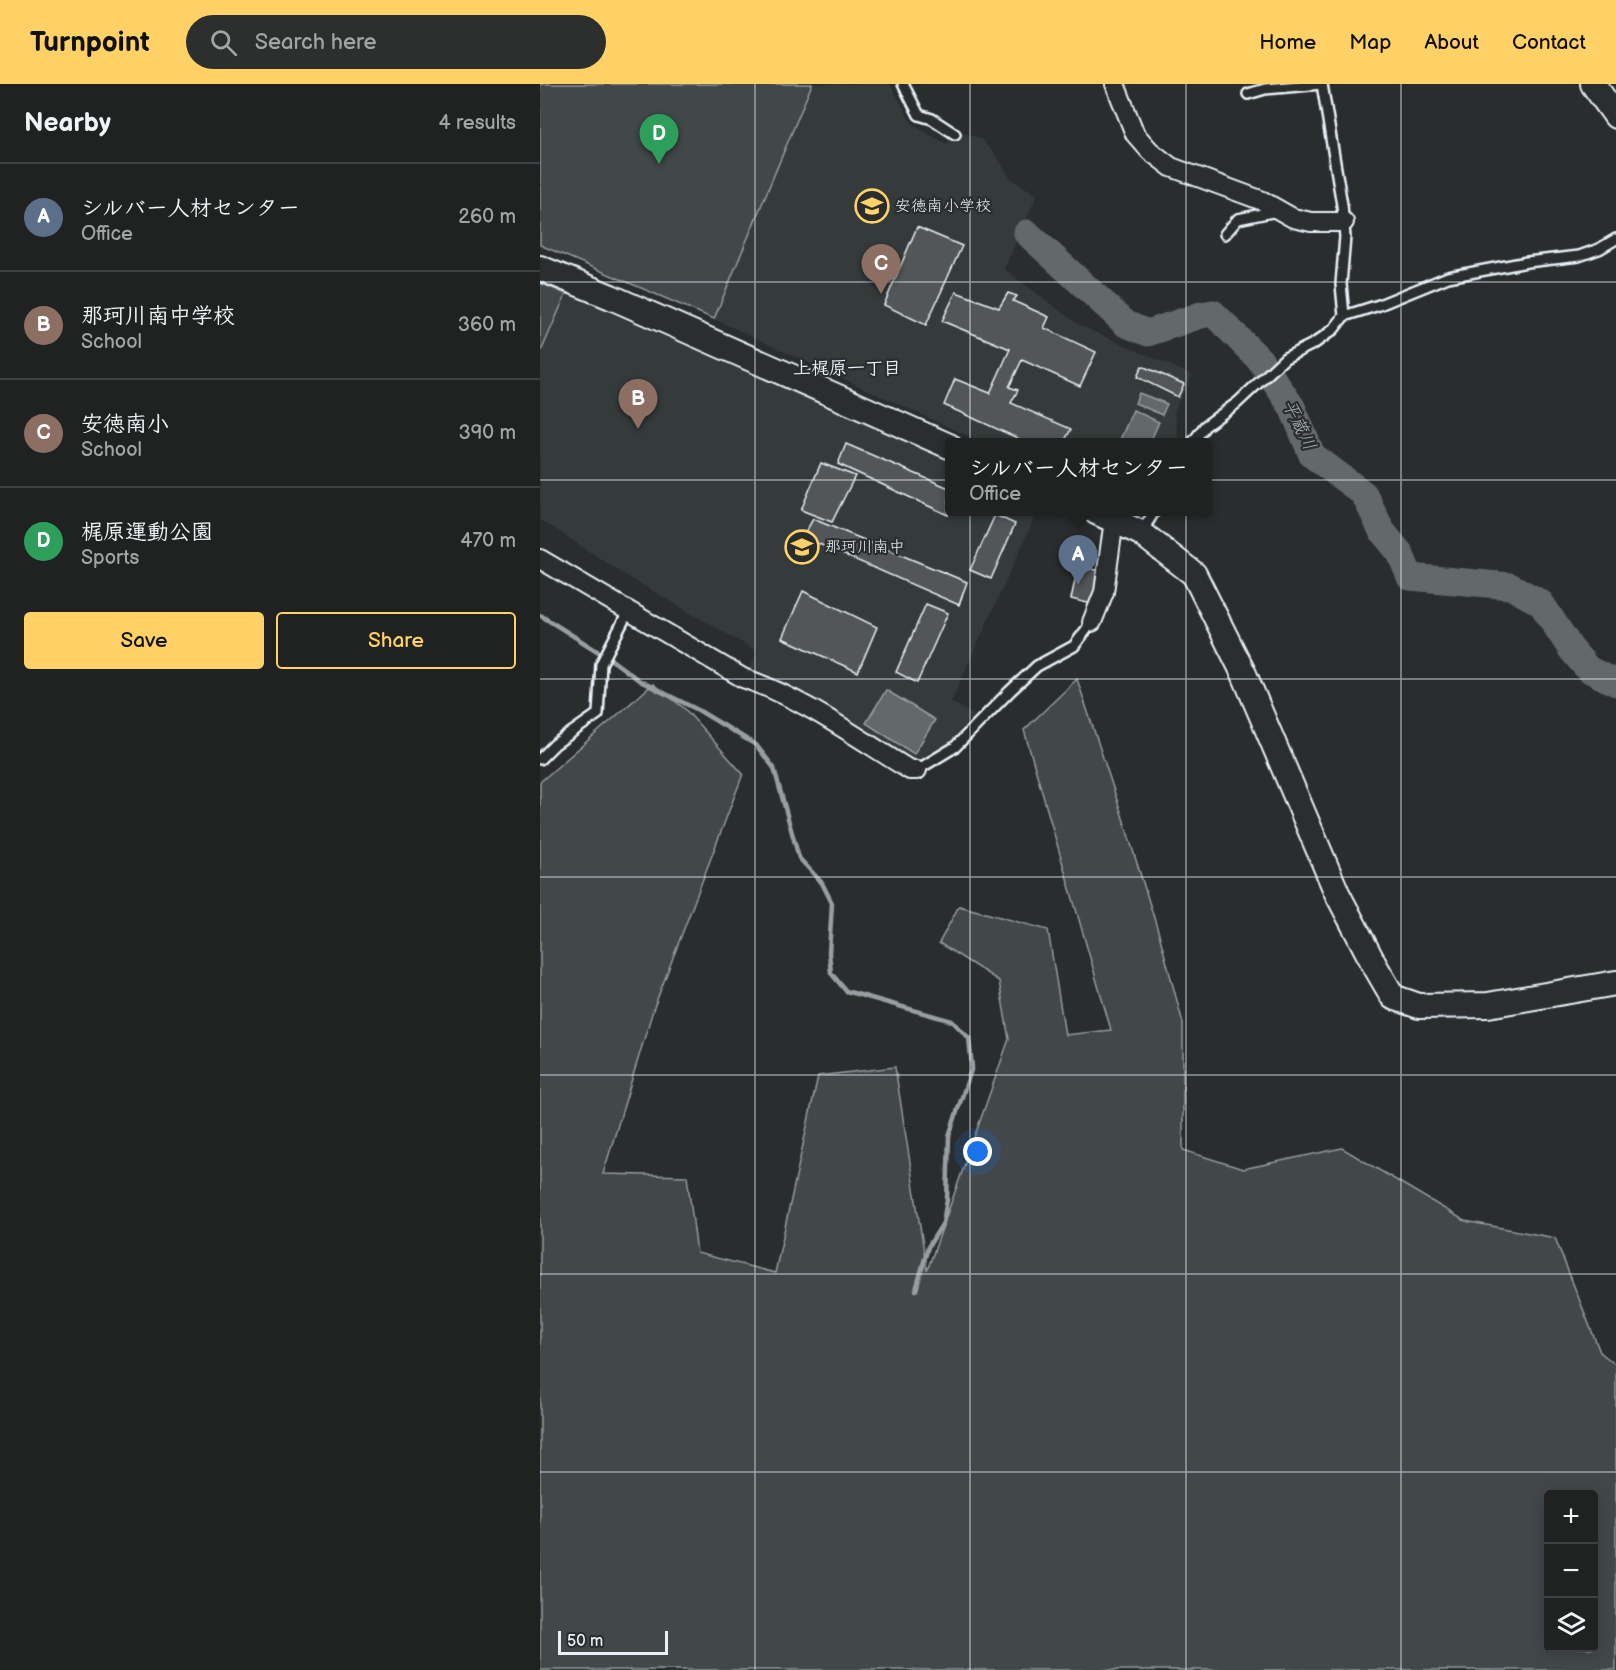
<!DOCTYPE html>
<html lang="en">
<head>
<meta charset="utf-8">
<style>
  body { margin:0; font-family:"Balsamiq Sans","Klee One",sans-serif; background:#2d2f2f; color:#f1f3f6 }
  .controls { position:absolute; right:18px; bottom:18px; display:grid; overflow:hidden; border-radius:6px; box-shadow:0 3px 15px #0003 }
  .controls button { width:54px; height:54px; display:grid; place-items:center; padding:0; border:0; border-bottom:2px solid #3d3f40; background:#202222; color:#f1f3f6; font:30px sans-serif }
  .scale { position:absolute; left:18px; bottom:15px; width:110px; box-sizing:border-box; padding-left:6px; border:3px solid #e8f1f8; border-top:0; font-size:16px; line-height:21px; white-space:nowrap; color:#e8f1f8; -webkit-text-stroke:4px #2a2d2e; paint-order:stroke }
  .you { position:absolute; left:438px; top:1068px; width:21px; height:21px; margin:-15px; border:4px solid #fff; border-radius:50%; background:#1a73e8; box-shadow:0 0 0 9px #1a73e833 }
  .badge { display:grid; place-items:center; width:39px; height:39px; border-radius:50%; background:#ffd166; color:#fff; font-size:20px; font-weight:700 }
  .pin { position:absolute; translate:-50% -50px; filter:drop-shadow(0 2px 3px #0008) }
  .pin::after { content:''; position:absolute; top:32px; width:21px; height:18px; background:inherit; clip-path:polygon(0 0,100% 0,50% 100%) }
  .popup { position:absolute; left:405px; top:354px; width:267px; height:78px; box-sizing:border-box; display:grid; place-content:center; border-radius:6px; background:#202222; filter:drop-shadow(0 2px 4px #0005); font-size:20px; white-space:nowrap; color:#a2a4a5 }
  .popup b { font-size:22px; color:#f1f3f6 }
  .popup::after { content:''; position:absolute; left:50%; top:100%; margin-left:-12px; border:12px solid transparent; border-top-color:#202222 }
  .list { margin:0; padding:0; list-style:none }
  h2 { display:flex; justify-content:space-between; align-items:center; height:78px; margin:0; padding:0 24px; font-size:26px }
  h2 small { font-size:20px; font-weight:400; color:#a2a4a5 }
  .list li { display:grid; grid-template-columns:39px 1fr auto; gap:18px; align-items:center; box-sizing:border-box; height:108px; padding:0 24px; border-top:2px solid #3d3f40 }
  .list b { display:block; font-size:22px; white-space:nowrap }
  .list p { margin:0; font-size:20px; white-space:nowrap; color:#a2a4a5 }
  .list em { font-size:20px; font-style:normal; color:#a2a4a5 }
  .actions { display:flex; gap:12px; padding:18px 24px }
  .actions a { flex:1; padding:14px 0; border:2px solid #ffd166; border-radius:6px; text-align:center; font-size:21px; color:#ffd166 }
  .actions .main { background:#ffd166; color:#111 }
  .icon { flex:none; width:33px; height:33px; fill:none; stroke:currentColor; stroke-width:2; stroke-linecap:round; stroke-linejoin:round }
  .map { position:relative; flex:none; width:1076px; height:1586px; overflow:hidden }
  header { display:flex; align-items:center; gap:36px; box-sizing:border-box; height:84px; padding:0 30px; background:#ffd166; color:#111 }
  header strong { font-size:28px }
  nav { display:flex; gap:33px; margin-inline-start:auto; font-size:21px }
  .search { width:420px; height:54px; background:#2d2f2f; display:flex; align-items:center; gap:15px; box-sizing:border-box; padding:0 21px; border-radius:33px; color:#a2a4a5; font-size:22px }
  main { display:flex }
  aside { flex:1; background:#202222 }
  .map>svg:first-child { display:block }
  .built { fill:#363a3b }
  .green { fill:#424648; stroke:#959ca0; stroke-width:1.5; fill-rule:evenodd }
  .water { fill:#63686b; stroke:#989fa3; stroke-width:1.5 }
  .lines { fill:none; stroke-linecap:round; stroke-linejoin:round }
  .stream { stroke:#989fa3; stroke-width:4.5 }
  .river { stroke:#63686b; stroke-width:27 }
  .building { fill:#535759; stroke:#e8f1f8; stroke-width:1.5 }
  .lane-casing { stroke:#e8f1f8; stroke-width:14 }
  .street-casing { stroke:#e8f1f8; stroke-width:22 }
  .secondary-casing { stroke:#e8f1f8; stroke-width:28 }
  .lane { stroke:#2a2d2e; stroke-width:9 }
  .street { stroke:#2a2d2e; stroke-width:18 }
  .secondary { stroke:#2a2d2e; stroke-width:24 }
  .grid { fill:none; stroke:#e8f1f8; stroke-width:1.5; stroke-opacity:0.55 }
  .labels { text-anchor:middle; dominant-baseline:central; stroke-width:4.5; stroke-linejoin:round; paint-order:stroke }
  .poi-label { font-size:16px; fill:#e8f1f8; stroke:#2a2d2e; text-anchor:start }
  .neighbourhood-label { font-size:18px; font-weight:bold; fill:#e8f1f8; stroke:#2a2d2e }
  .water-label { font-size:18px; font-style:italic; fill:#acb3b9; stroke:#2a2d2e }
</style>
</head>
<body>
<header>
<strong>Turnpoint</strong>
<div class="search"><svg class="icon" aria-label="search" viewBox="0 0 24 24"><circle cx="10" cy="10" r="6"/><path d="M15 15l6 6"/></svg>Search here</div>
<nav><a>Home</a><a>Map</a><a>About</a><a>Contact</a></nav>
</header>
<main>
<aside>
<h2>Nearby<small>4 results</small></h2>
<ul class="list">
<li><span class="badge" style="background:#5c6f8a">A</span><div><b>シルバー人材センター</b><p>Office</p></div><em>260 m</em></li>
<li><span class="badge" style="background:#8d6e63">B</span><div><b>那珂川南中学校</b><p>School</p></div><em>360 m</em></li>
<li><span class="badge" style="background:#8d6e63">C</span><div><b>安徳南小</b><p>School</p></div><em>390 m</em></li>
<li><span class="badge" style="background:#2e9e5b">D</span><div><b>梶原運動公園</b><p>Sports</p></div><em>470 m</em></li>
</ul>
<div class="actions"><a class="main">Save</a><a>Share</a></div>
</aside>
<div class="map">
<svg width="1076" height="1586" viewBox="0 0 1076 1586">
  <rect width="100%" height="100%" fill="#2a2d2e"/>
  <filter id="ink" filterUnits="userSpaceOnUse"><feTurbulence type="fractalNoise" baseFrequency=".0167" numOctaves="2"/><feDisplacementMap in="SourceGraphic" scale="12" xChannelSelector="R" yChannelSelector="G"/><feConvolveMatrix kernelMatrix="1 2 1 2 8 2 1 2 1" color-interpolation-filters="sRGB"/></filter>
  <g filter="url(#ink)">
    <g class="built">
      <path d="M272,0h78l21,38 19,13 17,9 10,-13 23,7 17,19 13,21 27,17 -33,74 75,56 113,50 -18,36 5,31h-198l-267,-123z"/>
      <path d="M26,210l383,165v53h88l-86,190 23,13 -30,33 -19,13 -12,4 -163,-97 8,-16 -133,-77 -85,-56v-166z"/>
    </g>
    <g class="green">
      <path d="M0,0h272l-98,235 -174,-74z"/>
      <path d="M0,199l26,11 -26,60z"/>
      <path d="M537,595l45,136 37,119 24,89v127l60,19 99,-21 123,73 90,17 45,114 16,13v305h-1076v-888l113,-98 32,25 58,65 -90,236 -50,164 84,2 10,77 78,20 43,-197 77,-9 32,204 82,-232 -10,-58 -60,-38 20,-37 89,24 17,105 46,-5 -87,-300zM1054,1410v154h-46v-154z"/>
    </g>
    <g class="water">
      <path d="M599,309l28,11 -5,11 -27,-12z"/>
      <path d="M593,326l26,12 -9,20h-31z"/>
      <path d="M346,606l49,30 -21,34 -48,-31z"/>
    </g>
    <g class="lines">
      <path class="stream" d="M0,531l73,46 27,20 58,29 58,35 18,23 25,90 23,25 10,20 -3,50 2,20 15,18 106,30 17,17 3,29 -23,69 -2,64 -4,23 -15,24 -12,43"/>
      <path class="river" d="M487,149l99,91 22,9 53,-18 12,-2 47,47 32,47 20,48 52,39 18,37 18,22 10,24 100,9 31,17 30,46 17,20 28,14"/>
    </g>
    <g class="building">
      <path d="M377,143l45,19 -36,79 -42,-20z"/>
      <path d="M416,208l43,16 9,-15 9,3 -4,5 36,16 -5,11 52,24 -16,34 -58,-26 -13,27 9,3 -7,13 60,26 -7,13h-38l-82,-37 11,-26 35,14 20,-44 -68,-28z"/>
      <path d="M602,282l42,18 -6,13 -41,-20z"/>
      <path d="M306,360l103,44 -1,27 -110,-51z"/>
      <path d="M281,379l34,13 -23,46 -31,-12z"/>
      <path d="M455,431l20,9 -24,55 -21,-9z"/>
      <path d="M273,435l154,63 -8,23 -156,-68z"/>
      <path d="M538,482l22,5 -8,33 -21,-5z"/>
      <path d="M263,507l74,36 -19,45 -76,-34z"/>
      <path d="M386,520l22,9 -31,70 -21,-11z"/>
    </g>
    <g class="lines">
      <defs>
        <g id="lane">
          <path d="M363,0l16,31 13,4 23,15"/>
          <path d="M782,0l20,121 3,32 -4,47 3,32"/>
          <path d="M708,10l17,-5 57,-5"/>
          <path d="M685,150l13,-15 39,-8"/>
          <path d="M653,358l12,-16 32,-23 48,-45 30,-15 19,-14 10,-13 35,-11 69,-28 79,-15 52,-6 20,-7 17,-10"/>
          <path d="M601,449l13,-21"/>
          <path d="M0,675l15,-15 43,-30 3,-50 27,-52"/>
          <path d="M377,686l38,-23 55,-56 27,-25 37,-20 18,-24"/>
        </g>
        <g id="street">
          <path d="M575,0l20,50 15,17 21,16 92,34 30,17 18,4h33"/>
          <path d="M0,475l203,119c60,20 113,59 167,92h7"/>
          <path d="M552,538l12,-30 10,-72"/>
        </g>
        <g id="secondary">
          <path d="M1053,0l23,32"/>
          <path d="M0,184l71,29 338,149"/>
          <path d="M556,428l45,21 53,41 50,100 93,219 38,73 18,31 26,9 69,-1 128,-22"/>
        </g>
      </defs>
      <use href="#lane" class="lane-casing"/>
      <use href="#street" class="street-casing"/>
      <use href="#secondary" class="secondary-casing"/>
      <use href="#lane" class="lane"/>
      <use href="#street" class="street"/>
      <use href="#secondary" class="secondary"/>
    </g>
  </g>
  <path class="grid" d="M215,0v1586M430,0v1586M646,0v1586M861,0v1586M0,198h1076M0,396h1076M0,595h1076M0,793h1076M0,991h1076M0,1190h1076M0,1388h1076"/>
  <defs>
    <symbol id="school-ring" viewBox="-11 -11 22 22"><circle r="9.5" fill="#2a2d2e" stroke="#ffd166" stroke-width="1.5"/><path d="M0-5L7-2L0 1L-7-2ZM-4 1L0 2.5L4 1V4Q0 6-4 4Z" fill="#ffd166"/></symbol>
  </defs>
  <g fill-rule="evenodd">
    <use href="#school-ring" x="313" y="103" width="38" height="38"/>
    <use href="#school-ring" x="243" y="444" width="38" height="38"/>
  </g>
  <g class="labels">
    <g class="poi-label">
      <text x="355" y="122">安徳南小学校</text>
      <text x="285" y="463">那珂川南中</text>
    </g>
    <g class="neighbourhood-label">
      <text x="307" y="284">上梶原一丁目</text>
    </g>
    <g class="water-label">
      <text transform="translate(759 341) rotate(64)">平蔵川</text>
    </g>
  </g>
</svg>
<div class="controls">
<button>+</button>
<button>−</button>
<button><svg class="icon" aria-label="layers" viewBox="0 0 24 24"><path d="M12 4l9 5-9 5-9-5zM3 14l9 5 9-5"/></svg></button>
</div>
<div class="scale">50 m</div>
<div class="you"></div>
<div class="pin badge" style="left:538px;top:501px;background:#5c6f8a">A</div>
<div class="popup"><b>シルバー人材センター</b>Office</div>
<div class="pin badge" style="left:98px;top:345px;background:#8d6e63">B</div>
<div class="pin badge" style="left:341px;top:210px;background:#8d6e63">C</div>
<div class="pin badge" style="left:119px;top:80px;background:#2e9e5b">D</div>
</div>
</main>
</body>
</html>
